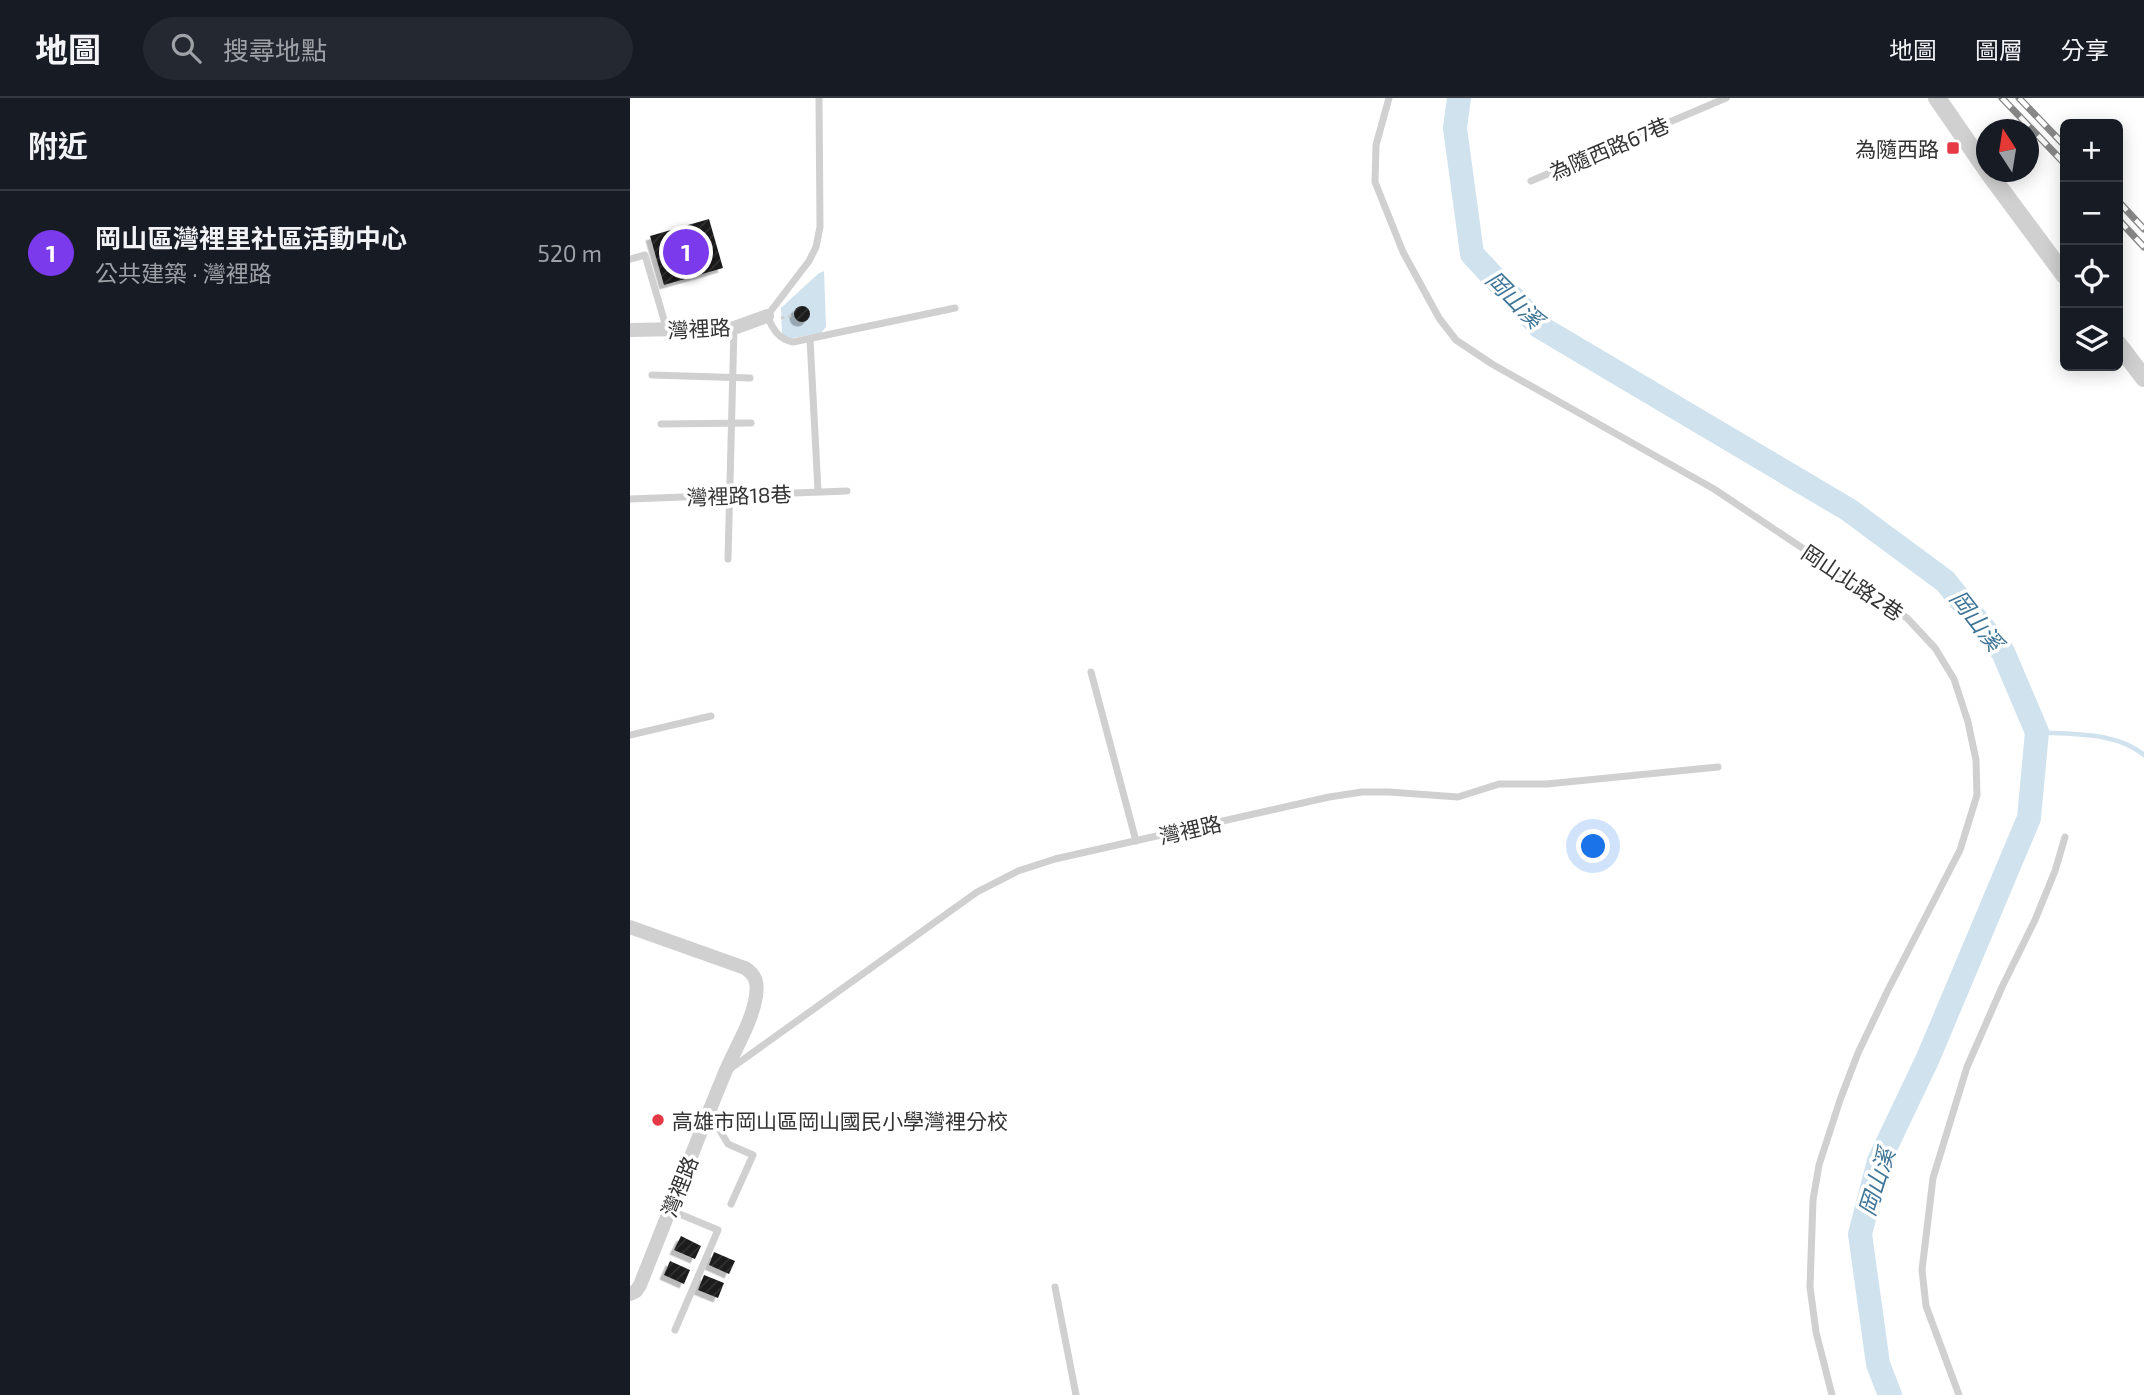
<!DOCTYPE html>
<html lang="zh-TW">
<head>
<meta charset="utf-8">
<style>
  body { margin:0; font-family:"Exo 2","Noto Sans TC",sans-serif; background:#242831; color:#f1f3f6 }
  .controls { position:absolute; right:21px; top:21px; display:grid; overflow:hidden; border-radius:10px; box-shadow:0 4px 18px #0003 }
  .controls button { width:63px; height:63px; display:grid; place-items:center; padding:0; border:0; border-bottom:2px solid #363941; background:#171b24; color:#f1f3f6; font:35px sans-serif }
  .compass { position:absolute; left:1346px; top:21px; width:63px; height:63px; border-radius:50%; background:#171b24; box-shadow:0 4px 18px #0003; rotate:348deg }
  .you { position:absolute; left:964px; top:749px; width:24px; height:24px; margin:-18px; border:5px solid #fff; border-radius:50%; background:#1a73e8; box-shadow:0 0 0 10px #1a73e833 }
  .badge { display:grid; place-items:center; width:46px; height:46px; border-radius:50%; background:#7c3aed; color:#fff; font-size:23px; font-weight:700 }
  .pin { position:absolute; translate:-50% -50%; border:4px solid #fff; box-shadow:0 2px 7px #0006 }
  .list { margin:0; padding:0; list-style:none }
  h2 { display:flex; justify-content:space-between; align-items:center; height:91px; margin:0; padding:0 28px; font-size:30px }
  h2 small { font-size:23px; font-weight:400; color:#9ea1a6 }
  .list li { display:grid; grid-template-columns:46px 1fr auto; gap:21px; align-items:center; box-sizing:border-box; height:126px; padding:0 28px; border-top:2px solid #363941 }
  .list b { display:block; font-size:26px; white-space:nowrap }
  .list p { margin:0; font-size:23px; white-space:nowrap; color:#9ea1a6 }
  .list em { font-size:23px; font-style:normal; color:#9ea1a6 }
  .icon { flex:none; width:38px; height:38px; fill:none; stroke:currentColor; stroke-width:2; stroke-linecap:round; stroke-linejoin:round }
  .map { position:relative; flex:none; width:1514px; height:1297px; overflow:hidden }
  header { display:flex; align-items:center; gap:42px; box-sizing:border-box; height:98px; padding:0 35px; background:#171b24; border-bottom:2px solid #363941 }
  header strong { font-size:33px }
  nav { display:flex; gap:38px; margin-inline-start:auto; font-size:24px }
  .search { width:490px; height:63px; background:#242831; display:flex; align-items:center; gap:18px; box-sizing:border-box; padding:0 24px; border-radius:38px; color:#9ea1a6; font-size:26px }
  main { display:flex }
  aside { flex:1; background:#171b24 }
  .map>svg:first-child { display:block }
  .water { fill:#cfe2ee }
  .lines { fill:none; stroke-linecap:round; stroke-linejoin:round }
  .stream { stroke:#cfe2ee; stroke-width:4.5 }
  .river { stroke:#cfe2ee; stroke-width:24 }
  .building { fill:url(#building-hatch); filter:url(#shadow) }
  .path { stroke:#cdcdcd; stroke-width:2.5; stroke-dasharray:3.5 3.5; stroke-linecap:butt }
  .service { stroke:#d0d0d0; stroke-width:7 }
  .minor { stroke:#d0d0d0; stroke-width:14 }
  .tertiary { stroke:#d0d0d0; stroke-width:18 }
  .rail-casing { stroke:#888; stroke-width:7 }
  .rail { stroke:#fff; stroke-width:4.5; stroke-dasharray:13; stroke-linecap:butt }
  .poi-dot { fill:#e63946; stroke:#fff; stroke-width:2.5 }
  .labels { text-anchor:middle; dominant-baseline:central; stroke-width:7; stroke-linejoin:round; paint-order:stroke }
  .street-label { font-size:21px; fill:#333; stroke:#fff }
  .poi-label { font-size:21px; fill:#333; stroke:#fff; text-anchor:end }
  .water-label { font-size:23px; font-style:italic; fill:#3f7597; stroke:#fff }
</style>
</head>
<body>
<header>
<strong>地圖</strong>
<div class="search"><svg class="icon" aria-label="search" viewBox="0 0 24 24"><circle cx="10" cy="10" r="6"/><path d="M15 15l6 6"/></svg>搜尋地點</div>
<nav><a>地圖</a><a>圖層</a><a>分享</a></nav>
</header>
<main>
<aside>
<h2>附近<small></small></h2>
<ul class="list">
<li><span class="badge">1</span><div><b>岡山區灣裡里社區活動中心</b><p>公共建築 · 灣裡路</p></div><em>520 m</em></li>
</ul>
</aside>
<div class="map">
<svg width="1514" height="1297" viewBox="0 0 1514 1297">
  <defs>
    <pattern id="building-hatch" width="6" height="6" patternUnits="userSpaceOnUse" patternTransform="scale(1.75)"><rect width="6" height="6" fill="#1a1a1a"/><path d="M-1 1l2-2M0 6l6-6M5 7l2-2" fill="none" stroke="#333"/></pattern>
    <filter id="shadow"><feDropShadow dx="-4.5" dy="4.5" stdDeviation="0" flood-color="#0004"/></filter>
  </defs>
  <rect width="100%" height="100%" fill="#fff"/>
  <path class="water" d="M194,173l2,56 -5,6 -34,6 -5,-6 -1,-25 38,-35z"/>
  <g class="lines">
    <path class="stream" d="M1407,634c35,3 78,-1 107,23"/>
    <path class="river" d="M829,0l-4,30 17,126 68,73 309,183 96,71 58,71 34,80 -8,86 -101,240 -49,103 -19,73 18,130 12,31"/>
  </g>
  <g class="building">
    <path d="M79,121l14,49 -59,17 -14,-49z"/>
    <circle cx="172" cy="216" r="8"/>
    <path d="M51,1138l20,10 -6,13 -21,-9z"/>
    <path d="M84,1154l21,9 -6,13 -20,-9z"/>
    <path d="M40,1163l20,9 -6,14 -20,-9z"/>
    <path d="M74,1177l20,8 -6,15 -20,-8z"/>
  </g>
  <g class="lines">
    <path class="path" d="M151,220l13,-3"/>
    <g class="service">
      <path d="M189,0l1,129 -4,20 -7,14 -42,55c6,13 11,23 26,26l162,-34"/>
      <path d="M759,0l-13,47 -1,37 28,70 36,66 17,22 36,24 222,125 193,129 28,30 19,31 14,43 8,38 1,35 -17,55 -72,140 -30,63 -18,47 -21,65 -6,35 -3,87 6,45 16,63"/>
      <path d="M901,83l195,-83"/>
      <path d="M0,161l15,-4 22,75"/>
      <path d="M180,241l8,152"/>
      <path d="M22,277l98,3"/>
      <path d="M31,326l90,-1"/>
      <path d="M0,401l217,-8"/>
      <path d="M98,461l6,-231"/>
      <path d="M461,574l45,169"/>
      <path d="M0,637l81,-19"/>
      <path d="M100,971l247,-177 41,-21 37,-12 274,-62 33,-5h27l69,5 41,-13h48l171,-17"/>
      <path d="M79,1014l19,32 25,11 -22,49"/>
      <path d="M40,1112l48,20 -43,100"/>
      <path d="M425,1189l21,108"/>
      <path d="M1329,1297l-33,-89 -4,-36 11,-92 34,-111 35,-80 33,-67 20,-49 10,-34"/>
    </g>
    <g class="minor">
      <path d="M0,232l104,-2 33,-12"/>
      <path d="M0,829l115,41c11,7 13,15 11,28 -4,27 -22,54 -32,79 -29,70 -56,140 -84,210l-4,6 -6,3"/>
    </g>
    <g class="tertiary">
      <path d="M1307,0l49,71"/>
      <path d="M1358,74l77,104"/>
      <path d="M1488,246l26,34"/>
    </g>
    <defs>
      <g id="rail">
        <path d="M1372,0l63,66"/>
        <path d="M1389,0l46,48"/>
        <path d="M1488,103l26,28"/>
        <path d="M1488,121l26,28"/>
      </g>
    </defs>
    <use href="#rail" class="rail-casing"/>
    <use href="#rail" class="rail"/>
  </g>
  <g class="poi-dot">
    <rect x="1316" y="43" width="14" height="14" rx="3.5"/>
    <circle cx="28" cy="1022" r="7"/>
  </g>
  <g class="labels">
    <g class="street-label">
      <text transform="translate(979 50) rotate(-23)">為隨西路67巷</text>
      <text transform="translate(69 230) rotate(-3)">灣裡路</text>
      <text transform="translate(109 397) rotate(-2)">灣裡路18巷</text>
      <text transform="translate(1223 484) rotate(34)">岡山北路2巷</text>
      <text transform="translate(560 731) rotate(-13)">灣裡路</text>
      <text transform="translate(49 1088) rotate(-68)">灣裡路</text>
    </g>
    <g class="poi-label">
      <text x="1309" y="50">為隨西路</text>
      <text x="42" y="1022" text-anchor="start">高雄市岡山區岡山國民小學灣裡分校</text>
    </g>
    <g class="water-label">
      <text transform="translate(885 201) rotate(45)">岡山溪</text>
      <text transform="translate(1347 522) rotate(52)">岡山溪</text>
      <text transform="translate(1246 1084) rotate(-72)">岡山溪</text>
    </g>
  </g>
</svg>
<div class="controls">
<button>+</button>
<button>−</button>
<button><svg class="icon" aria-label="locate" viewBox="0 0 24 24"><circle cx="12" cy="12" r="6"/><path d="M12 2v4M12 18v4M2 12h4M18 12h4"/></svg></button>
<button><svg class="icon" aria-label="layers" viewBox="0 0 24 24"><path d="M12 4l9 5-9 5-9-5zM3 14l9 5 9-5"/></svg></button>
</div>
<svg class="compass" viewBox="-18 -18 36 36"><path d="M0-13l5 13h-10z" fill="#e53935"/><path d="M0 13l5-13h-10z" fill="#9ea1a6"/></svg>
<div class="you"></div>
<div class="pin badge" style="left:56px;top:154px">1</div>
</div>
</main>
</body>
</html>
